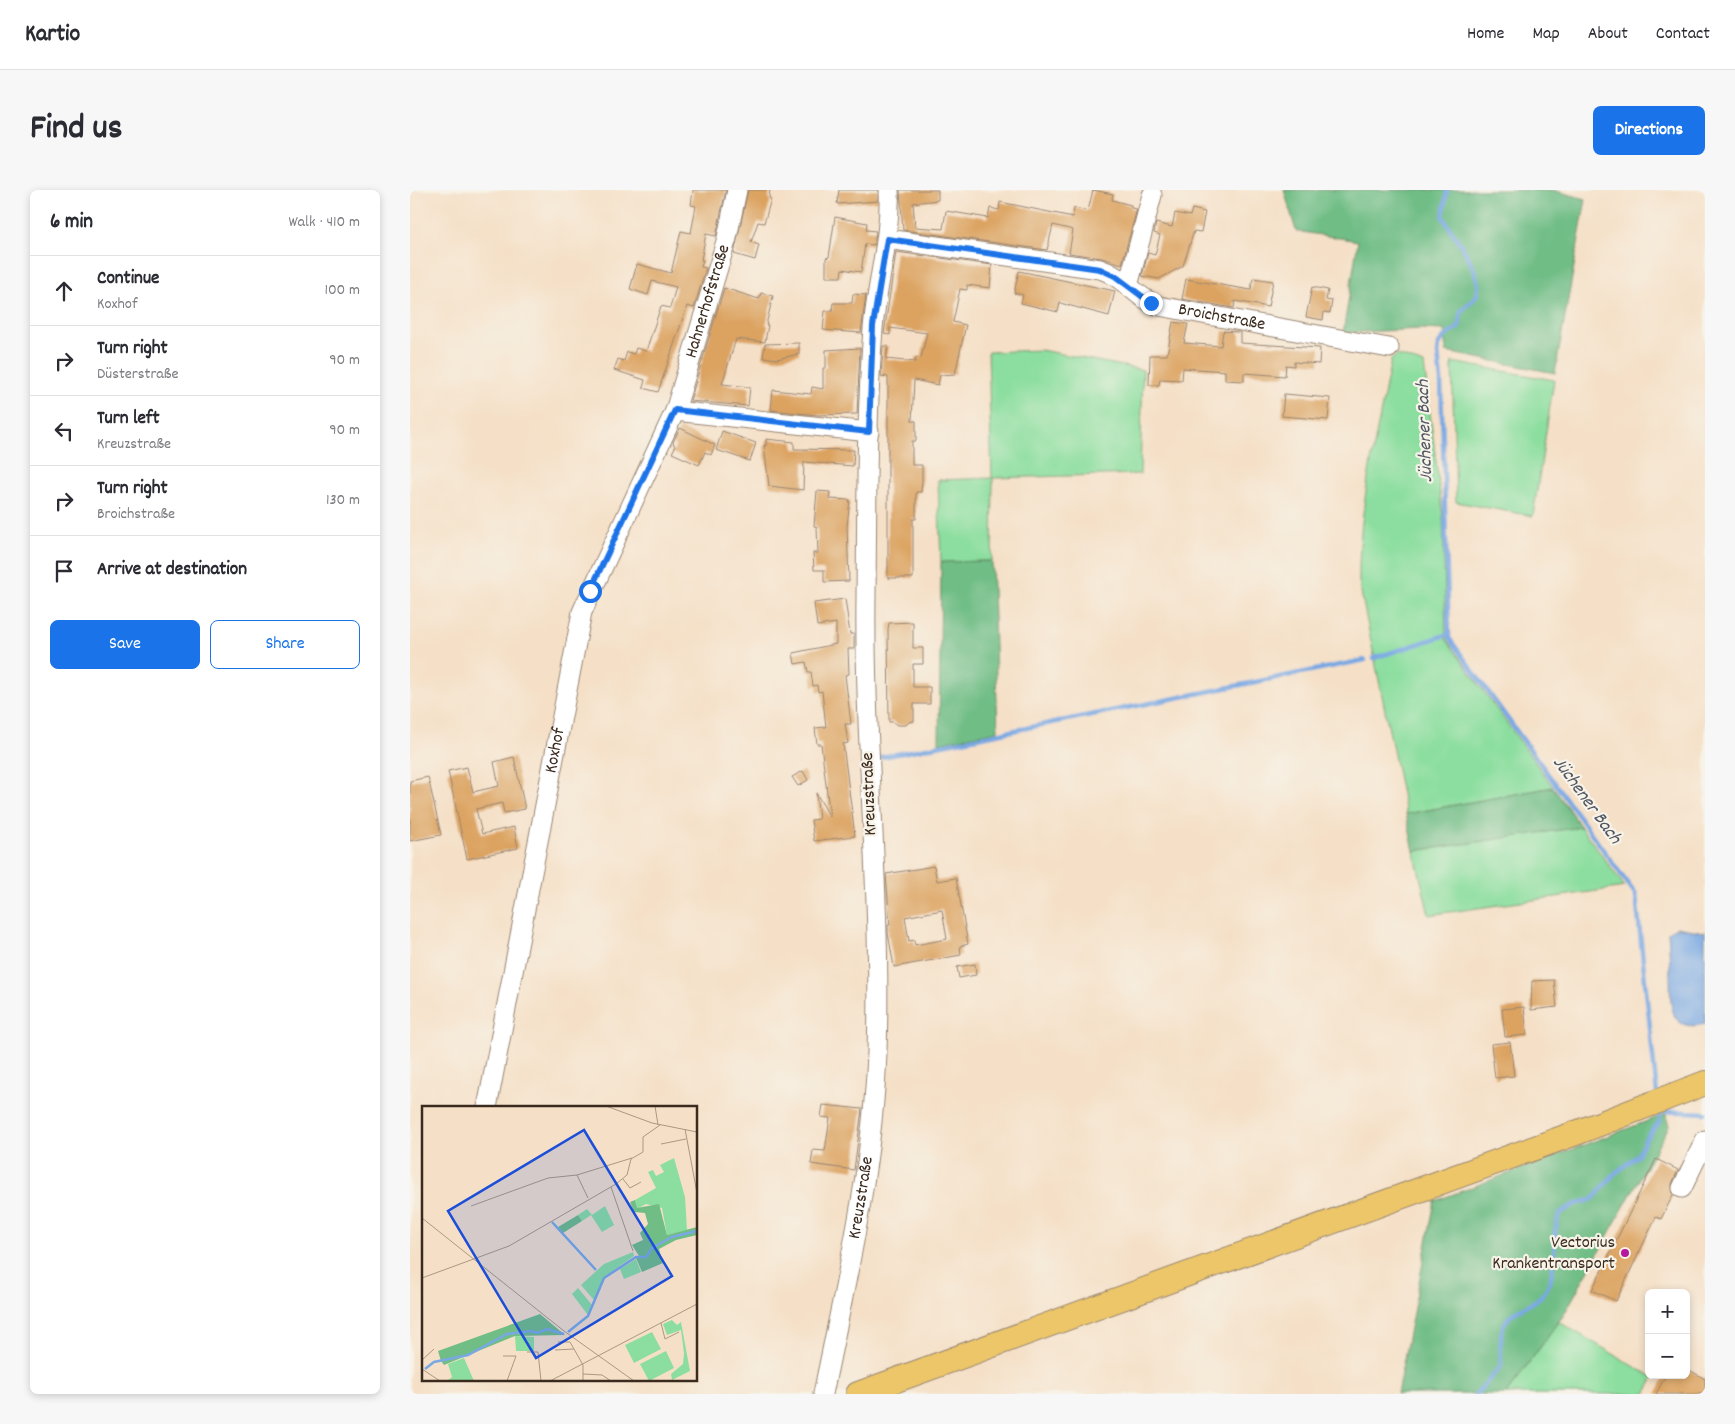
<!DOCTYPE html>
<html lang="en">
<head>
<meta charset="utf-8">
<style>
  body { margin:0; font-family:Dekko,sans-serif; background:#f7f7f7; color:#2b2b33 }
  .controls { position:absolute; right:15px; bottom:15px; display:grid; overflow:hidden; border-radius:8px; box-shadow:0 2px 8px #0003 }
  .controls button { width:45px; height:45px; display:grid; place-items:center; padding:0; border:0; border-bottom:1px solid #e1e1e2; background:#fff; color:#2b2b33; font:25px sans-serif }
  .stop { position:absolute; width:15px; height:15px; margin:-11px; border:4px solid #1a73e8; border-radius:50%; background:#fff }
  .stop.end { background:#1a73e8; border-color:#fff; box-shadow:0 1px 5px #0008 }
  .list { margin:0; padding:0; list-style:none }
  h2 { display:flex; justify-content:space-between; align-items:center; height:65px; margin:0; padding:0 20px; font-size:21px }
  h2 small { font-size:16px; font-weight:400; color:#7c7c81 }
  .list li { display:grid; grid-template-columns:32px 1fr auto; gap:15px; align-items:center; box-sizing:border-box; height:70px; padding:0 20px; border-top:1px solid #e1e1e2 }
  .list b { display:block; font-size:19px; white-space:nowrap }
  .list p { margin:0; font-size:16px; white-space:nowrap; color:#7c7c81 }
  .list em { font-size:16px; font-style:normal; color:#7c7c81 }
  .actions { display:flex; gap:10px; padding:15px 20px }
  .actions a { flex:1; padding:11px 0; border:1px solid #1a73e8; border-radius:8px; text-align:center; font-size:18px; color:#1a73e8 }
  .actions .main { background:#1a73e8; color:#fff }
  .icon { flex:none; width:28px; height:28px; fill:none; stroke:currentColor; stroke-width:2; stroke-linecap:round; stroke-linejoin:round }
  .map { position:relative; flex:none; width:1295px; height:1204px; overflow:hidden; border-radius:8px }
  header { display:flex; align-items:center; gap:30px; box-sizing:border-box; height:70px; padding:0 25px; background:#fff; border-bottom:1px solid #e1e1e2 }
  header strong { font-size:24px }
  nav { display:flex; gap:28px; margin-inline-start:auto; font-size:18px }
  .intro { display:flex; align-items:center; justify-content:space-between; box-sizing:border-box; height:120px; padding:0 30px }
  h1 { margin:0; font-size:35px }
  .button { padding:12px 22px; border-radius:8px; background:#1a73e8; color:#fff; font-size:18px; font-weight:700 }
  main { display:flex; gap:30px; padding:0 30px }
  aside { flex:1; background:#fff; border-radius:8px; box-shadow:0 2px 8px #0003 }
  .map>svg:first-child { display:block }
  .green { fill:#8bde9f; stroke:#63845e }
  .forest { fill:#70bd86; stroke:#567452 }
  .water { fill:#79a8e3; stroke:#5a6980 }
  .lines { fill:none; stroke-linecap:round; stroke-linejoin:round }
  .stream { stroke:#79a8e3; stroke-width:4.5 }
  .building { fill:#dca361; fill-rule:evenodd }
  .minor-casing { stroke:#988572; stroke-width:21 }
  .major-casing { stroke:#988572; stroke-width:26 }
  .minor { stroke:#fff; stroke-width:19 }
  .major { stroke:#ecc669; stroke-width:24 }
  .route { stroke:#1a73e8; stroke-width:6 }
  .poi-dot { fill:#b5179e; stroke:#f7f3e8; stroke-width:2 }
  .labels { text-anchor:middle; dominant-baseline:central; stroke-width:4.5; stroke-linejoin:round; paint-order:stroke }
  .street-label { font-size:18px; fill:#3b2a1e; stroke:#f7f3e8 }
  .poi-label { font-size:18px; fill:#3b2a1e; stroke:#f7f3e8; text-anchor:end }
  .water-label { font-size:19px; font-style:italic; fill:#515663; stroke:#f7f3e8 }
  .inset-river { fill:none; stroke:#79a8e3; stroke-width:2.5 }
  .inset-road { fill:none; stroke:#ab9783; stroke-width:1 }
  .view { fill:#1d4ed8; fill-opacity:0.15; stroke:#1d4ed8; stroke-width:2.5 }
  .inset-edge { fill:none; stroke:#3b2a1e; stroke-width:2.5 }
</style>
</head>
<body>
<header>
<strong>Kartio</strong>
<nav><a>Home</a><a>Map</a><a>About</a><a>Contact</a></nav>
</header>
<div class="intro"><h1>Find us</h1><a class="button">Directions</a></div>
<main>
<aside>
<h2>6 min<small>Walk · 410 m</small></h2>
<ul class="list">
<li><svg class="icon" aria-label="ahead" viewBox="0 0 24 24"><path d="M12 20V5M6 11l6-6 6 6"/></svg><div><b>Continue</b><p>Koxhof</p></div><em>100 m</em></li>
<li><svg class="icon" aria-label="right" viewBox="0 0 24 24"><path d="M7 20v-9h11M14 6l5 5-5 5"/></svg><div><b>Turn right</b><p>Düsterstraße</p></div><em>90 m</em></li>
<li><svg class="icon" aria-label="left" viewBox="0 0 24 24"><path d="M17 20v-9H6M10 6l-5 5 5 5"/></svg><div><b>Turn left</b><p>Kreuzstraße</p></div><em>90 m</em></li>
<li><svg class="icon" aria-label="right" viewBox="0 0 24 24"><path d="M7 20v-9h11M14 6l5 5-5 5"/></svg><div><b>Turn right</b><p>Broichstraße</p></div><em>130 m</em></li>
<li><svg class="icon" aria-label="arrive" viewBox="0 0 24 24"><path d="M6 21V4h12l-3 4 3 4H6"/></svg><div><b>Arrive at destination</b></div></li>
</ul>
<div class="actions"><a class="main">Save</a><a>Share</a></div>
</aside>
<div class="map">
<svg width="1295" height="1204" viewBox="0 0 1295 1204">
  <rect width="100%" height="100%" fill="#f7f3e8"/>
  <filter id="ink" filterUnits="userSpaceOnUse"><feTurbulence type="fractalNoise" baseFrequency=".02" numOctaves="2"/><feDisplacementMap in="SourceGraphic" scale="10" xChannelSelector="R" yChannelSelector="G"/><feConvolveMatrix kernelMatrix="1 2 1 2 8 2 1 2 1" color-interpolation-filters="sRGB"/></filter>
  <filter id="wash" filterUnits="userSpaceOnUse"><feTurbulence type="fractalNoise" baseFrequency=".0096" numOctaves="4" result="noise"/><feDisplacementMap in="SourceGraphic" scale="20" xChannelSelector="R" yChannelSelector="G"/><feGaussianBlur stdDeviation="1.12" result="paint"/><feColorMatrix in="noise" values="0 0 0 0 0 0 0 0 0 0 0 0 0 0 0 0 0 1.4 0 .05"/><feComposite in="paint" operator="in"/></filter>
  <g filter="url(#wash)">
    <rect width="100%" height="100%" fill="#f5e0c7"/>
    <g class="green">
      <path d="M631,160l102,20 -3,104 -147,4 -1,83 -51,1 -3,-82 54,-2 -4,-126z"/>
      <path d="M987,165l27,9 19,154 3,121 107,148 -147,27 -47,-232c-1,-75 18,-148 32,-222z"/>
      <path d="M1042,172l102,18 -21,136 -77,-14z"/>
      <path d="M1171,637l44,60 -196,28 -15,-64z"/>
      <path d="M1149,1132l95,56 -9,16h-139z"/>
    </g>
    <g class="forest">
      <path d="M874,0h268l34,9 -31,174 -109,-21 -2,-22 -24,-1 -77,4 15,-92 -62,-10z"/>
      <path d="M582,371l6,170 -59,12 2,-181z"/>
      <path d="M1143,597l28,40 -167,24 -8,-37z"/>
      <path d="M1256,924l3,12 -106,190 -57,78h-109l38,-193z"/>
    </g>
    <path class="water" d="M1266,737l29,5v92c-39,10 -34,-24 -35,-48 0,-15 -1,-29 -2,-44z"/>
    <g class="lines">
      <g class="stream">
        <path d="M1037,0l-4,27c10,17 41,57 34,77 -3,9 -12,10 -16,18 -2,5 0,10 -2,15l-15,10 -5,7 -1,10 3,26 8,258 187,257 21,199"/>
        <path d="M964,468l75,-24"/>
        <path d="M467,568l488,-98"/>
        <path d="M1249,921l46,2"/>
        <path d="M1066,1204l25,-28c0,-13 -3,-34 5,-45 10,-15 33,-16 41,-33 12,-25 3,-53 13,-75l16,-9 17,-5 20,-24 24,-19 8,-16 15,-19 -1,-12"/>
      </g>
    </g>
    <g id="blocks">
      <g class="building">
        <path d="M283,0h33l-10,46 -10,-2 -5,26h2l-2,7 5,1 -12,40 -7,-2 -29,86 -15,-4 2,-8 -31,-10 4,-11 6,2 3,-9 7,2 2,-6 10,3 15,-45 9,2 6,-21 -24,-6 -4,14 -18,-6 7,-25 34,9 10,-42 10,2 5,-27 -5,-1z"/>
        <path d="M338,0h22l-1,8 2,1 -7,24 -6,-1 -7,20 8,3 -4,15 -21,-6z"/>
        <path d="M429,0h39v11l-41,3z"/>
        <path d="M490,0h38v10l-25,3 2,24 28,2 3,-18 42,7 2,-10 9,2 1,-8 73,15 1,-9 14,3 5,-21 20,4 -1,6 19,5v3l6,1 -15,55 -20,-6 -33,-5 4,-23 -20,-5 -6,25 -144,-20z"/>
        <path d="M782,19l13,3 -4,20 -7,-1 -11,35 -24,13 -17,-3 6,-23 7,2 5,-20 -6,-2 2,-10 16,4 3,-14 15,3z"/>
        <path d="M425,27l32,6 -1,7 10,1 -2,14 -9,-1 -4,28 -19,-3 -1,8h-15v-19l3,-1z"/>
        <path d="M486,62l96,13 -2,23 -23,-3v5l-7,-1 -7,33 13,3 -11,49 -15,1 -2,10 -24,-5 -2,41h4v20h-4v24h10v16l-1,11h-5v27h-3v59h-25v-201l-7,-1 1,-13 1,-17h5l-2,13 29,3 1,-5 5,1 6,-25 -37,-5v7l-6,-1z"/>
        <path d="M609,81l96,20 -6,25 -49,-13 -2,9 -37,-9 2,-8 -9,-2z"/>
        <path d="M843,88l20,3 -5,26 -33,-6 -1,7 -52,-9 4,-20 65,11z"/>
        <path d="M902,97l16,3 -2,10 6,1 -2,12 -6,-1 -1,8 -17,-3z"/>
        <path d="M314,98l35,11 2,-6 12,3 -7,29h2l-3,17 -29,-3 -14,45 28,3 -2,19 -58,-5z"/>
        <path d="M443,104l13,1 -5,38 -38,-3 2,-19h7l1,-8h19z"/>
        <path d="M763,132l15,2 -4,19 37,3 2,-15 14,1h3v11l80,5 -1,16 -25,-2v4l-8,-1 -1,11 -41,-3v8l-19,-1v-9l-42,-3 -1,12 -22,-1 -1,6h-10l1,-30h17z"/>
        <path d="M389,153v11l-22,5 -14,-2 2,-13z"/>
        <path d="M450,158l-3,66 -40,1 -46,-5 2,-20 38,4 1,-7 11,2v-21h3v-18z"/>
        <path d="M874,204l46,4 -2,22 -46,-4z"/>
        <path d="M270,238l35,17 -4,10 -6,-3 -6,13 -27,-12 3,-6 -2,-5z"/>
        <path d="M312,241l34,12 -6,18 -34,-11z"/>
        <path d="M356,249l28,3v7l60,1 -1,16 -49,-4 -1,28 -34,-4 -5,-41 2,1z"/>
        <path d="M407,301l13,1 -1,7 21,1 -3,26 2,55 -25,1v-12h-10l-1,-17h5l-1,-26 -3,-1z"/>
        <path d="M435,409l5,35h4v15h-6l1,25 -4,1 6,49h-6l3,19 -5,1 12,92 -41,5 -3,-21 8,-1 -3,-26 14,24 -9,-73h-4l-2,-16 11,-1 -4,-36 -4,1 -1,-7 -4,1 -2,-14h-3l-2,-10 -11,2 -2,-11 43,-9v-21l-19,3 -3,-23z"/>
        <path d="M503,432v26h10v16h-10v23h17v17h-16v17l-5,1 -3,3h-9l-4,-3h-4l-1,-93 1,-6z"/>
        <path d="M104,567l11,52 -21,4 -2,-10 -26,6 6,25 32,-7 4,21 -51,11 -19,-88 19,-4 6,25 26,-6 -5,-24z"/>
        <path d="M393,581l5,9 -10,6 -6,-9z"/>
        <path d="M18,587l13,58 -31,6v-60z"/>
        <path d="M524,676l3,15 19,-3 12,66 -8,2 1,9 -67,12 -6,-34v-8h2l-4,-51zM532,720l5,29 -32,6 -1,-5 -5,1 -4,-24z"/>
        <path d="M565,774l1,11 -17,3 -2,-11z"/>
        <path d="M1144,790l3,27 -26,3 1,-29z"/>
        <path d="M1114,817l3,28 -22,2 -3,-28z"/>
        <path d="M1100,852l4,34 -19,2 -4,-34z"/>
        <path d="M413,915l39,4 -8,61 -43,-6 2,-14 12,1 5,-33 -9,-1z"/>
        <path d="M1246,969l22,11 -6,14 1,11 -12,24 -5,-2 -40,84 -24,-11z"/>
        <path d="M1276,1178l19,11v15h-49l10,-19h20z"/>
      </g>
    </g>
  </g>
  <g filter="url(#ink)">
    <use href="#blocks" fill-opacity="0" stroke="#988572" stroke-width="1"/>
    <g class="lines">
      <defs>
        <g id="minor">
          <path id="s1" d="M477,49l213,30c23,7 36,29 59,37l230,42"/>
          <path d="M718,96l24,-91"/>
          <path d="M265,221l194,21"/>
          <path id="s2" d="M77,918l95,-496 93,-201 52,-173 10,-48"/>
          <path d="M1272,998l23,-48"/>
          <path id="s3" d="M413,1204c23,-113 50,-226 54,-342 5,-152 -13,-304 -11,-456 1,-89 0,-179 7,-267 4,-47 18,-92 16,-139"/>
        </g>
        <path id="major" d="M448,1204l718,-261 129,-50"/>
      </defs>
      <use href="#minor" class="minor-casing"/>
      <use href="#major" class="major-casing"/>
      <use href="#minor" class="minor"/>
      <use href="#major" class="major"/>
    </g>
  </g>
  <g class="lines" filter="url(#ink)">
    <path class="route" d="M180,401l85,-181 194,22 4,-106 14,-87 213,30 15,7 36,27"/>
  </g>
  <circle class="poi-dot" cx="1215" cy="1063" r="5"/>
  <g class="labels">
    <g class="street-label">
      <text stroke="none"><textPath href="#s2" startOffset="841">Hahnerhofstraße</textPath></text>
      <text stroke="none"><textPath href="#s1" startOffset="349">Broichstraße</textPath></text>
      <text stroke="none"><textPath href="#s2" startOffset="364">Koxhof</textPath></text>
      <text transform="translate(460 604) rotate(-92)">Kreuzstraße</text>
      <text stroke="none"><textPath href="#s3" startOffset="200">Kreuzstraße</textPath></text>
    </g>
    <g class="poi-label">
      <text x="1205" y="1053">Vectorius<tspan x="1205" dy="21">Krankentransport</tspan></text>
    </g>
    <g class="water-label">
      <text transform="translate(1016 241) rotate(-92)">Jüchener Bach</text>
      <text transform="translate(1176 611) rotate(54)">Jüchener Bach</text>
    </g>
  </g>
  <g transform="translate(12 916)">
    <rect width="275" height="275" fill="#f5e0c7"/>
    <path d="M252,52l11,39 2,33 -20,5 -5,-27 -16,-4 -9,5 -2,-9 21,-12 -8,-16 5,-2 3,6 8,-4 -4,-7zM183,100l9,19 -12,7 -11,-17 -9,6 -4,-6 9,-6 5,6zM211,146l1,4 -30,21 -10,23 -13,-15 23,-21zM214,153l5,13 -17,7 -4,-10zM156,182l14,17 -4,10 -16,-21zM250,214l5,5 4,-3 9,49 -18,9 -1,-6 12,-10 1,-11 -3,-23 -14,5 -4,-11zM230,226l9,17 -27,14 -9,-18zM93,230l19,1v14h-18zM244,245l8,17 -25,13 -9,-17zM42,252l10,23h-27l5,-4 -4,-13z" fill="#8bde9f"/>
    <path d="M213,94l2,8 22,-4 8,31 30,-8v8l-21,5 -17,9 4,14 -21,9 -6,-14 3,-2 -7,-11 11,-5 -3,-7 8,-9 -3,-11 -11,-1 -4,-10zM156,109l4,6 -19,12 -5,-6zM118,208l25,21 -50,1 -71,29 -3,-4 -3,-10z" fill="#70bd86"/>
    <path class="inset-river" d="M130,116l44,48M146,226l20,-16 16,-38 32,-21h10l6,-9 20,-11 25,-6M3,263l9,-7 34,-7 39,-21 24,-3 6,2 10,-4 17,5"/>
    <path class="inset-road" d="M184,0l46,17 45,9M233,0l3,19M263,23l12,64M239,38l25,-5M155,69l11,23M201,73l7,9 11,-6M189,81l22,64M49,100l77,-28 29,-3 55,-17M0,112l142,113 70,50M0,172l87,-32 107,-62 11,-9 4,-16 12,-7v-15l17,-12M239,217l4,16 14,-7M136,236h12l13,23v16M133,244l19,-1M105,246h11l3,29M81,250h13l-9,25M0,254l12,-11M0,263l18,12M161,268l19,1 9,6M128,275l147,-77"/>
    <path class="view" d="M162,24l88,146 -136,82 -88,-147z"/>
    <rect width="275" height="275" class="inset-edge"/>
  </g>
</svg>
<div class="controls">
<button>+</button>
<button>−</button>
</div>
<div class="stop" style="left:180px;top:401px"></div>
<div class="stop end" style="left:741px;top:113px"></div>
</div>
</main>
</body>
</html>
